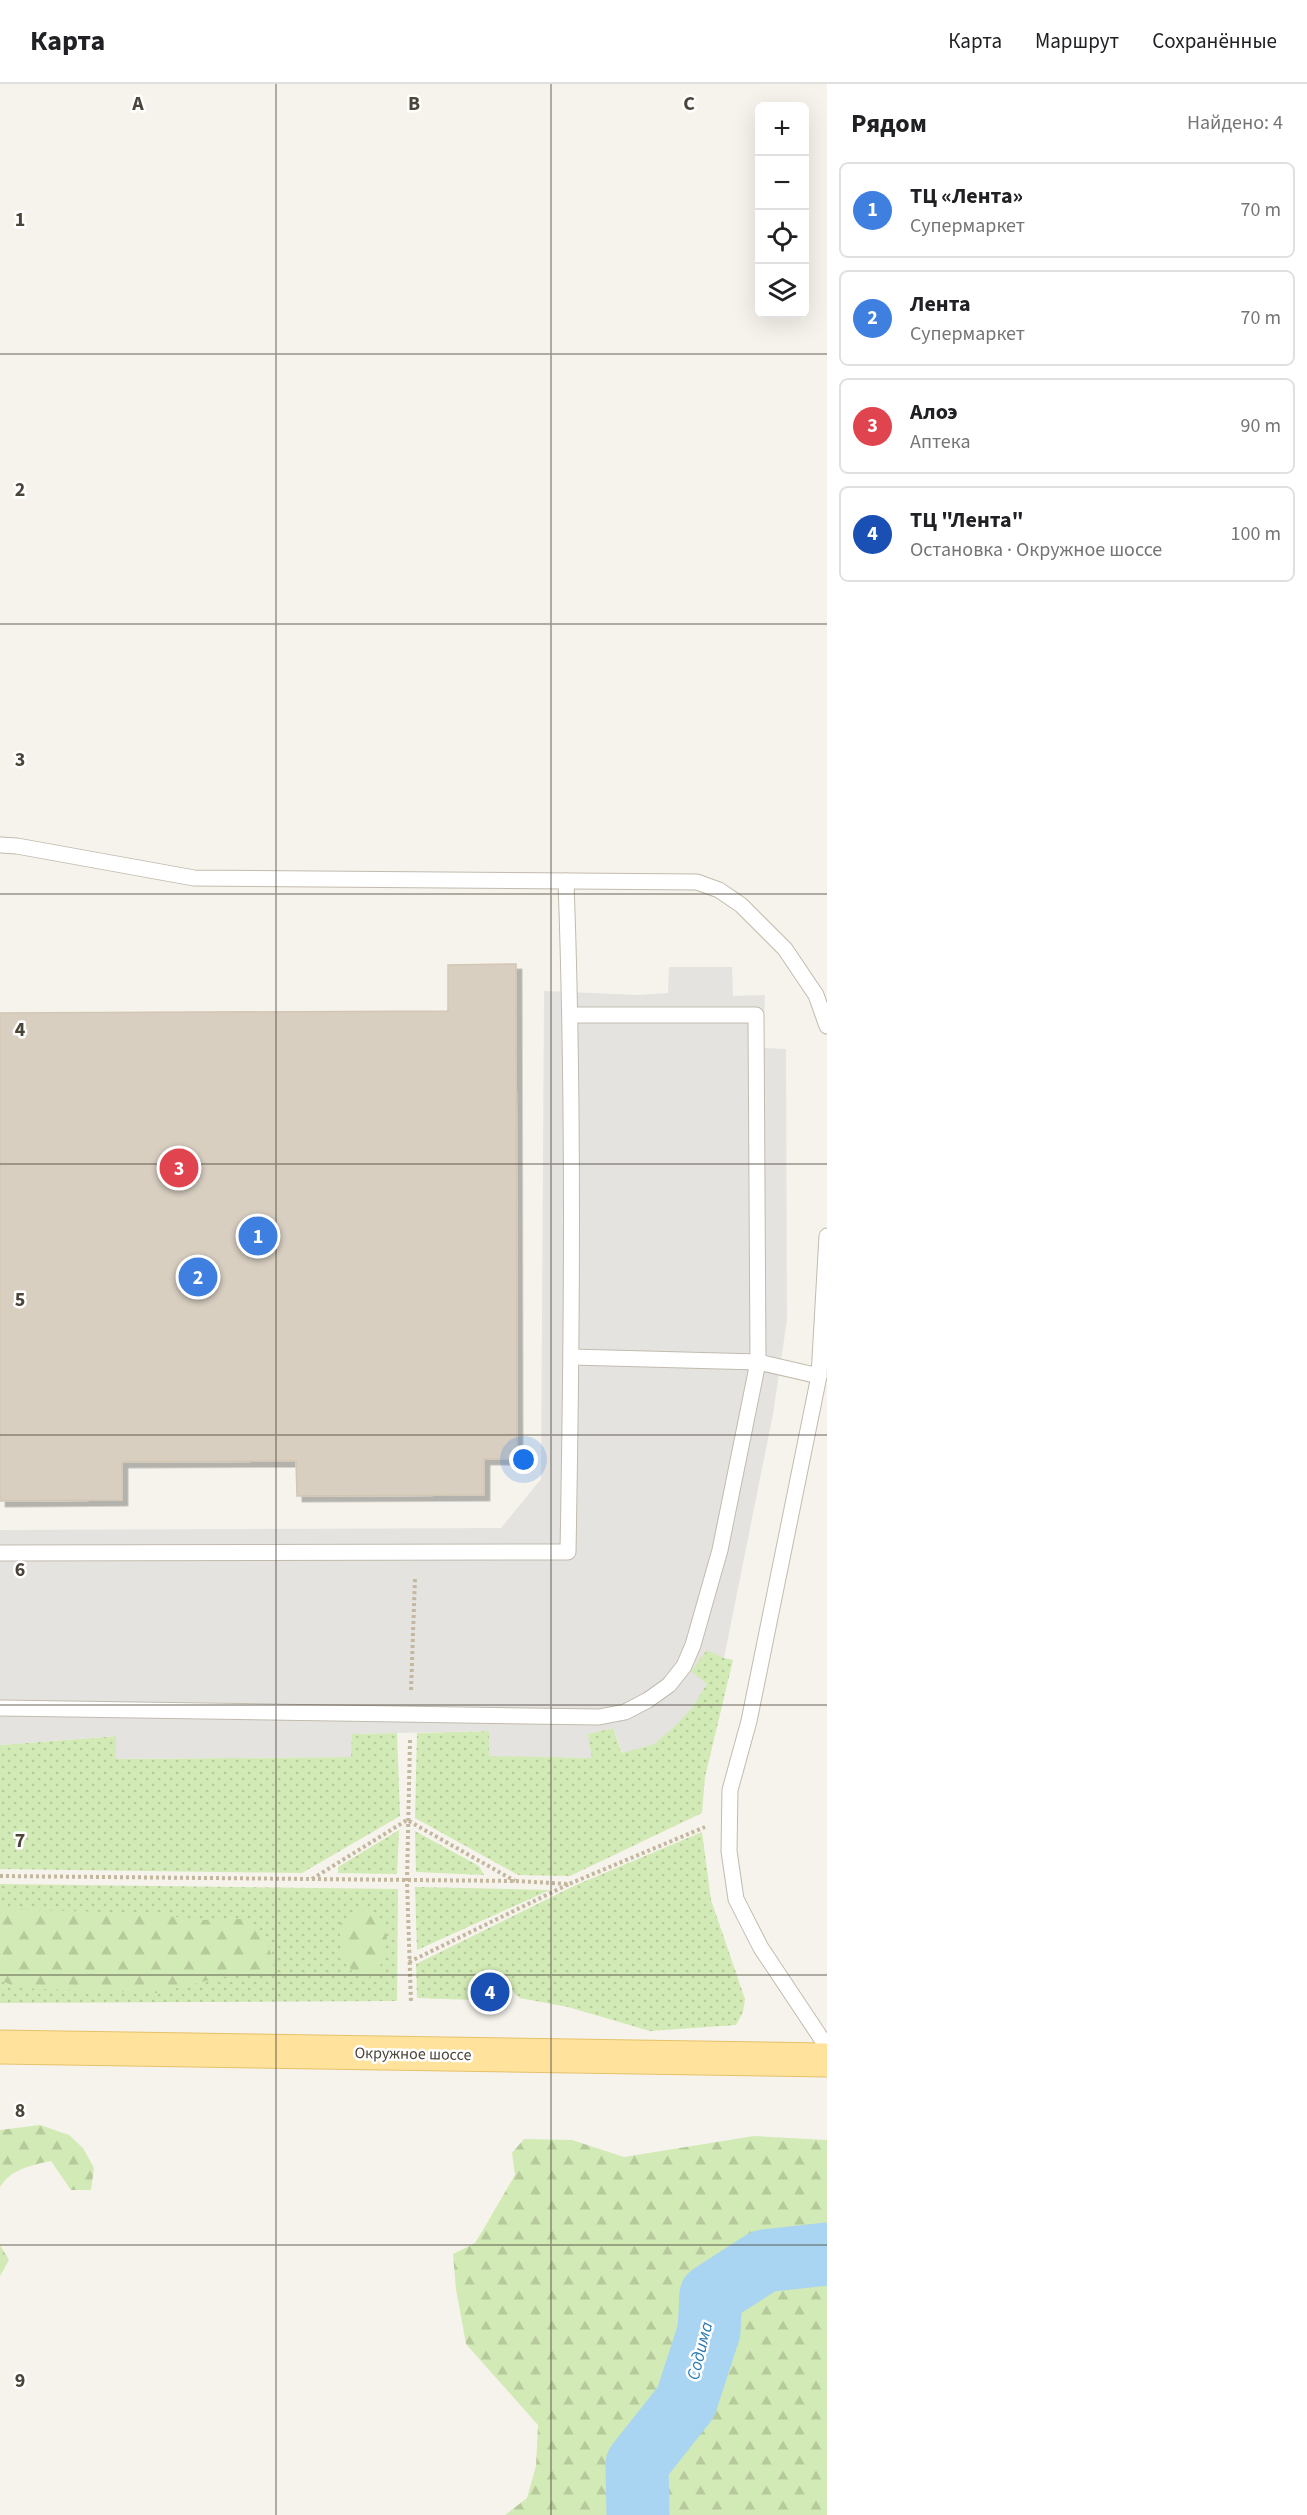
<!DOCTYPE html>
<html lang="ru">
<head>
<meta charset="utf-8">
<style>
  body { margin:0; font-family:"Source Sans 3",sans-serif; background:#f6f6f6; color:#202124 }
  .controls { position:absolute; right:18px; top:18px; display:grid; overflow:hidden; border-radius:9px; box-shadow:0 6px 24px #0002 }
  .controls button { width:54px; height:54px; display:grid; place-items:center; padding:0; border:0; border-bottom:2px solid #e0e0e0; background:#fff; color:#202124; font:30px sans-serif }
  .you { position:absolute; left:524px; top:1376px; width:21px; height:21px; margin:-15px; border:4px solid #fff; border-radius:50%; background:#1a73e8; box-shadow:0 0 0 9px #1a73e833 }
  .badge { display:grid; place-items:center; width:39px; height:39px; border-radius:50%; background:#db2777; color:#fff; font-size:20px; font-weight:700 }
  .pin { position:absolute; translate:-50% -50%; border:3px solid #fff; box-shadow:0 2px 6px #0006 }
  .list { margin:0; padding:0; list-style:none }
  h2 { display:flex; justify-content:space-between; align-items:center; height:78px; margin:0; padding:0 24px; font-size:26px }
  h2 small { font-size:20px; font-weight:400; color:#757577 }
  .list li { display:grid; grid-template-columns:39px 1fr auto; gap:18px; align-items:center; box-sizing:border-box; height:96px; margin:0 12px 12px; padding:0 12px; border:2px solid #e0e0e0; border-radius:9px }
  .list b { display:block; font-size:22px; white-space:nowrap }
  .list p { margin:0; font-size:20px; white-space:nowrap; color:#757577 }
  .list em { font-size:20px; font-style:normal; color:#757577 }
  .icon { flex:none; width:33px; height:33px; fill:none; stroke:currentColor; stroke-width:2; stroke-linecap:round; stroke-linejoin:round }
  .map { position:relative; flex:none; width:827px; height:2431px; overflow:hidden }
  header { display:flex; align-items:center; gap:36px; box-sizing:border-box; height:84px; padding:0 30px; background:#fff; border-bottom:2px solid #e0e0e0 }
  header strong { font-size:28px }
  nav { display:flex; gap:33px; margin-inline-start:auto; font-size:21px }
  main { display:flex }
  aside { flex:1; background:#fff }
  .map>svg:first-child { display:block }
  .grass { fill:url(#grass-dots) }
  .forest { fill:url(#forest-firs) }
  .parking { fill:#e5e3e0 }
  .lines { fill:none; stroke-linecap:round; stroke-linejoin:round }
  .river { stroke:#a9d4f2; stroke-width:63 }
  .building { fill:#d8cfc1; stroke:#d3c7b4; stroke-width:1.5; filter:url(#shadow) }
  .lane-casing { stroke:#c2bbae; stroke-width:17 }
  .primary-casing { stroke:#e6c16a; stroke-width:35 }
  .path { stroke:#c4b79f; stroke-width:4; stroke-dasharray:3 3; stroke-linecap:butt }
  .lane { stroke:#fff; stroke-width:15 }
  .primary { stroke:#ffe39c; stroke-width:33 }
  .grid { fill:none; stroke:#4b4439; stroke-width:1.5; stroke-opacity:0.55 }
  .labels { text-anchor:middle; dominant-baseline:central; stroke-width:5; stroke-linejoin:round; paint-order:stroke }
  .street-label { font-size:16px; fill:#4b4439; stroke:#fff }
  .water-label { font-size:18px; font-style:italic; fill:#2e7ab2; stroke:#fff }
  .grid-label { font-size:20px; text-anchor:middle; font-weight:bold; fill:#4b4439; stroke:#fff; stroke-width:5; stroke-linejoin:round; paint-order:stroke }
</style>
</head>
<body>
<header>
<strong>Карта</strong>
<nav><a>Карта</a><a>Маршрут</a><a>Сохранённые</a></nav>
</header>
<main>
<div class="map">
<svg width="827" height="2431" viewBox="0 0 827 2431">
  <defs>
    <pattern id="grass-dots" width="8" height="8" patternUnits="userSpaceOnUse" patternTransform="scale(1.5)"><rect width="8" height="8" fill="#d2eab5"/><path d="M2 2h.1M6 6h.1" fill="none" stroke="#b6ca9c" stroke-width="1.8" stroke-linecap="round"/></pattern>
    <pattern id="forest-firs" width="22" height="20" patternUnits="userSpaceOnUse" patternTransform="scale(1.5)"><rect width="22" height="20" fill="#d2eab5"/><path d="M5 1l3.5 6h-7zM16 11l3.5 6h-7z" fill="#b6ca9c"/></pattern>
    <filter id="shadow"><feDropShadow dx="5.5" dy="5.5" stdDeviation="0" flood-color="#0004"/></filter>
  </defs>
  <rect width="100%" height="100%" fill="#f6f3ec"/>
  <g class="grass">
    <path d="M707,1565l17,9 9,2 -28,117 -3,36 -132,63 -52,-1 -103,-57 2,-85 73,-2 -1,24 102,3 -4,-24 26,-6 9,25z"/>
    <path d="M397,1649l3,83 -98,57 -302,-4v-124l116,-9v23l235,-2v-23z"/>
    <path d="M399,1746l-2,44 -59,-1v-6z"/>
    <path d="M415,1747l64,35 5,9 -68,-3z"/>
    <path d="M702,1748l9,68 34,99 -2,13 -7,13 -86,6 -82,-24 -48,-9 -11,-9 -31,-6 -3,17 -58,-2 -1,-34 160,-79z"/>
    <path d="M0,1800l398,5 -1,112 -397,2z"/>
    <path d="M415,1803l135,3 -133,60z"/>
  </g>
  <g class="forest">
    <path d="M0,1825l141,4 62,7 41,-1c19,17 27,25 30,50l-11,7 -13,-3 -33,5 -60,15 -139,-5 -18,-8z"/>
    <path d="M368,1825c27,27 20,30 10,64l-12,7 -13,-6 -13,-28v-23l15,-12z"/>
    <path d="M40,2041l29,10 14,13 11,20 -3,22h-20l-20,-29c-19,4 -40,8 -51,26v-57z"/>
    <path d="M754,2052l73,4v375h-322l22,-17 9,-32 2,-41 -72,-81 -10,-55 -3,-35 22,-11 8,-13 32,-55 -3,-22 12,-14 48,1 52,17z"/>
    <path d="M0,2161l9,15 -9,16z"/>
  </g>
  <path class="parking" d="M669,883h63l1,29 32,-1 -2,53 23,1 1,271 -14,94 -49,244 -17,-8 -16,21 16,13 -15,24 -19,20 -19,16 -31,9 -10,-25 -25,6 4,24 -103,-2v-25l-137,3 -1,23 -235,2v-23l-116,9v-215l501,-2 40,-49 3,-488 94,4 30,-2z"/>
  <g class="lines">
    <path class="river" d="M638,2431l-1,-51 49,-62 23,-71 2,-36 53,-34 63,-7"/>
  </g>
  <path class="building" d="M516,880l1,495h-33v36l-187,1 -1,-35 -174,1v38l-122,1v-488l448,-2v-46z"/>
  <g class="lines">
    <defs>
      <g id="lane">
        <path d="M0,761l17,1 177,32 503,4 22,8 22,15 44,44 31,46 11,31"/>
        <path d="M827,1152l-8,140 -70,345 -19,69 -1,61 7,48 25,49 66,99"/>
        <path d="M572,1273l186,5 61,14"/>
        <path d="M0,1469l568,-1c4,-224 6,-447 -2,-671"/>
        <path d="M0,1624l599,9 26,-5 23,-12 21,-15 15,-19 9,-21 27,-95 38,-188 -2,-347h-185"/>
      </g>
      <path id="primary" d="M0,1963l827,13"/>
    </defs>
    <use href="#lane" class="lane-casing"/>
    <use href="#primary" class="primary-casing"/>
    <g class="path">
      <path d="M411,1606l4,-112"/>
      <path d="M410,1656l-3,141 4,122"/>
      <path d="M0,1792l516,5 53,3 136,-57"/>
      <path d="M312,1795l95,-59 108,61"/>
      <path d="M409,1878l160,-78"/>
    </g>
    <use href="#lane" class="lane"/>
    <use href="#primary" class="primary"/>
  </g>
  <path class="grid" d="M276,0v2431M551,0v2431M0,270h827M0,540h827M0,810h827M0,1080h827M0,1351h827M0,1621h827M0,1891h827M0,2161h827"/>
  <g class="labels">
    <g class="street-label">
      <text transform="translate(413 1970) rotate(1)">Окружное шоссе</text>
    </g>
    <g class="water-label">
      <text transform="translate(700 2267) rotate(-76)">Содима</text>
    </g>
  </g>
  <g class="grid-label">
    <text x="138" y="26">A</text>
    <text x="414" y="26">B</text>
    <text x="689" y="26">C</text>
    <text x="20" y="142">1</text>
    <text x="20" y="412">2</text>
    <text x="20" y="682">3</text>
    <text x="20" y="952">4</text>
    <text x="20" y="1222">5</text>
    <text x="20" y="1492">6</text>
    <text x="20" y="1763">7</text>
    <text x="20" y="2033">8</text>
    <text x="20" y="2303">9</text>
  </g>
</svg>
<div class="controls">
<button>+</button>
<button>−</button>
<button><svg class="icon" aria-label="locate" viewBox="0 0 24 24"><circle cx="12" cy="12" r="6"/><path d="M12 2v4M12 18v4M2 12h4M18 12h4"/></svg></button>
<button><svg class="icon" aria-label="layers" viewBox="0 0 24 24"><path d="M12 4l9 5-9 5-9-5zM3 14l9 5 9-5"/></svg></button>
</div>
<div class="you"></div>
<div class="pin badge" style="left:258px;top:1152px;background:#3f7fe0">1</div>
<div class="pin badge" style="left:198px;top:1193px;background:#3f7fe0">2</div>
<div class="pin badge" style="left:179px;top:1084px;background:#e0444e">3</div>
<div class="pin badge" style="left:490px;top:1908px;background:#1a4fb4">4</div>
</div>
<aside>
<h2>Рядом<small>Найдено: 4</small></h2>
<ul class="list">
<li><span class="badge" style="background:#3f7fe0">1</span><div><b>ТЦ «Лента»</b><p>Супермаркет</p></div><em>70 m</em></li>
<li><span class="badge" style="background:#3f7fe0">2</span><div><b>Лента</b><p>Супермаркет</p></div><em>70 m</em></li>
<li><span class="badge" style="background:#e0444e">3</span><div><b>Алоэ</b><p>Аптека</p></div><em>90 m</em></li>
<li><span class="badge" style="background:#1a4fb4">4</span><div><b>ТЦ &quot;Лента&quot;</b><p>Остановка · Окружное шоссе</p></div><em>100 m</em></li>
</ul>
</aside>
</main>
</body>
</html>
